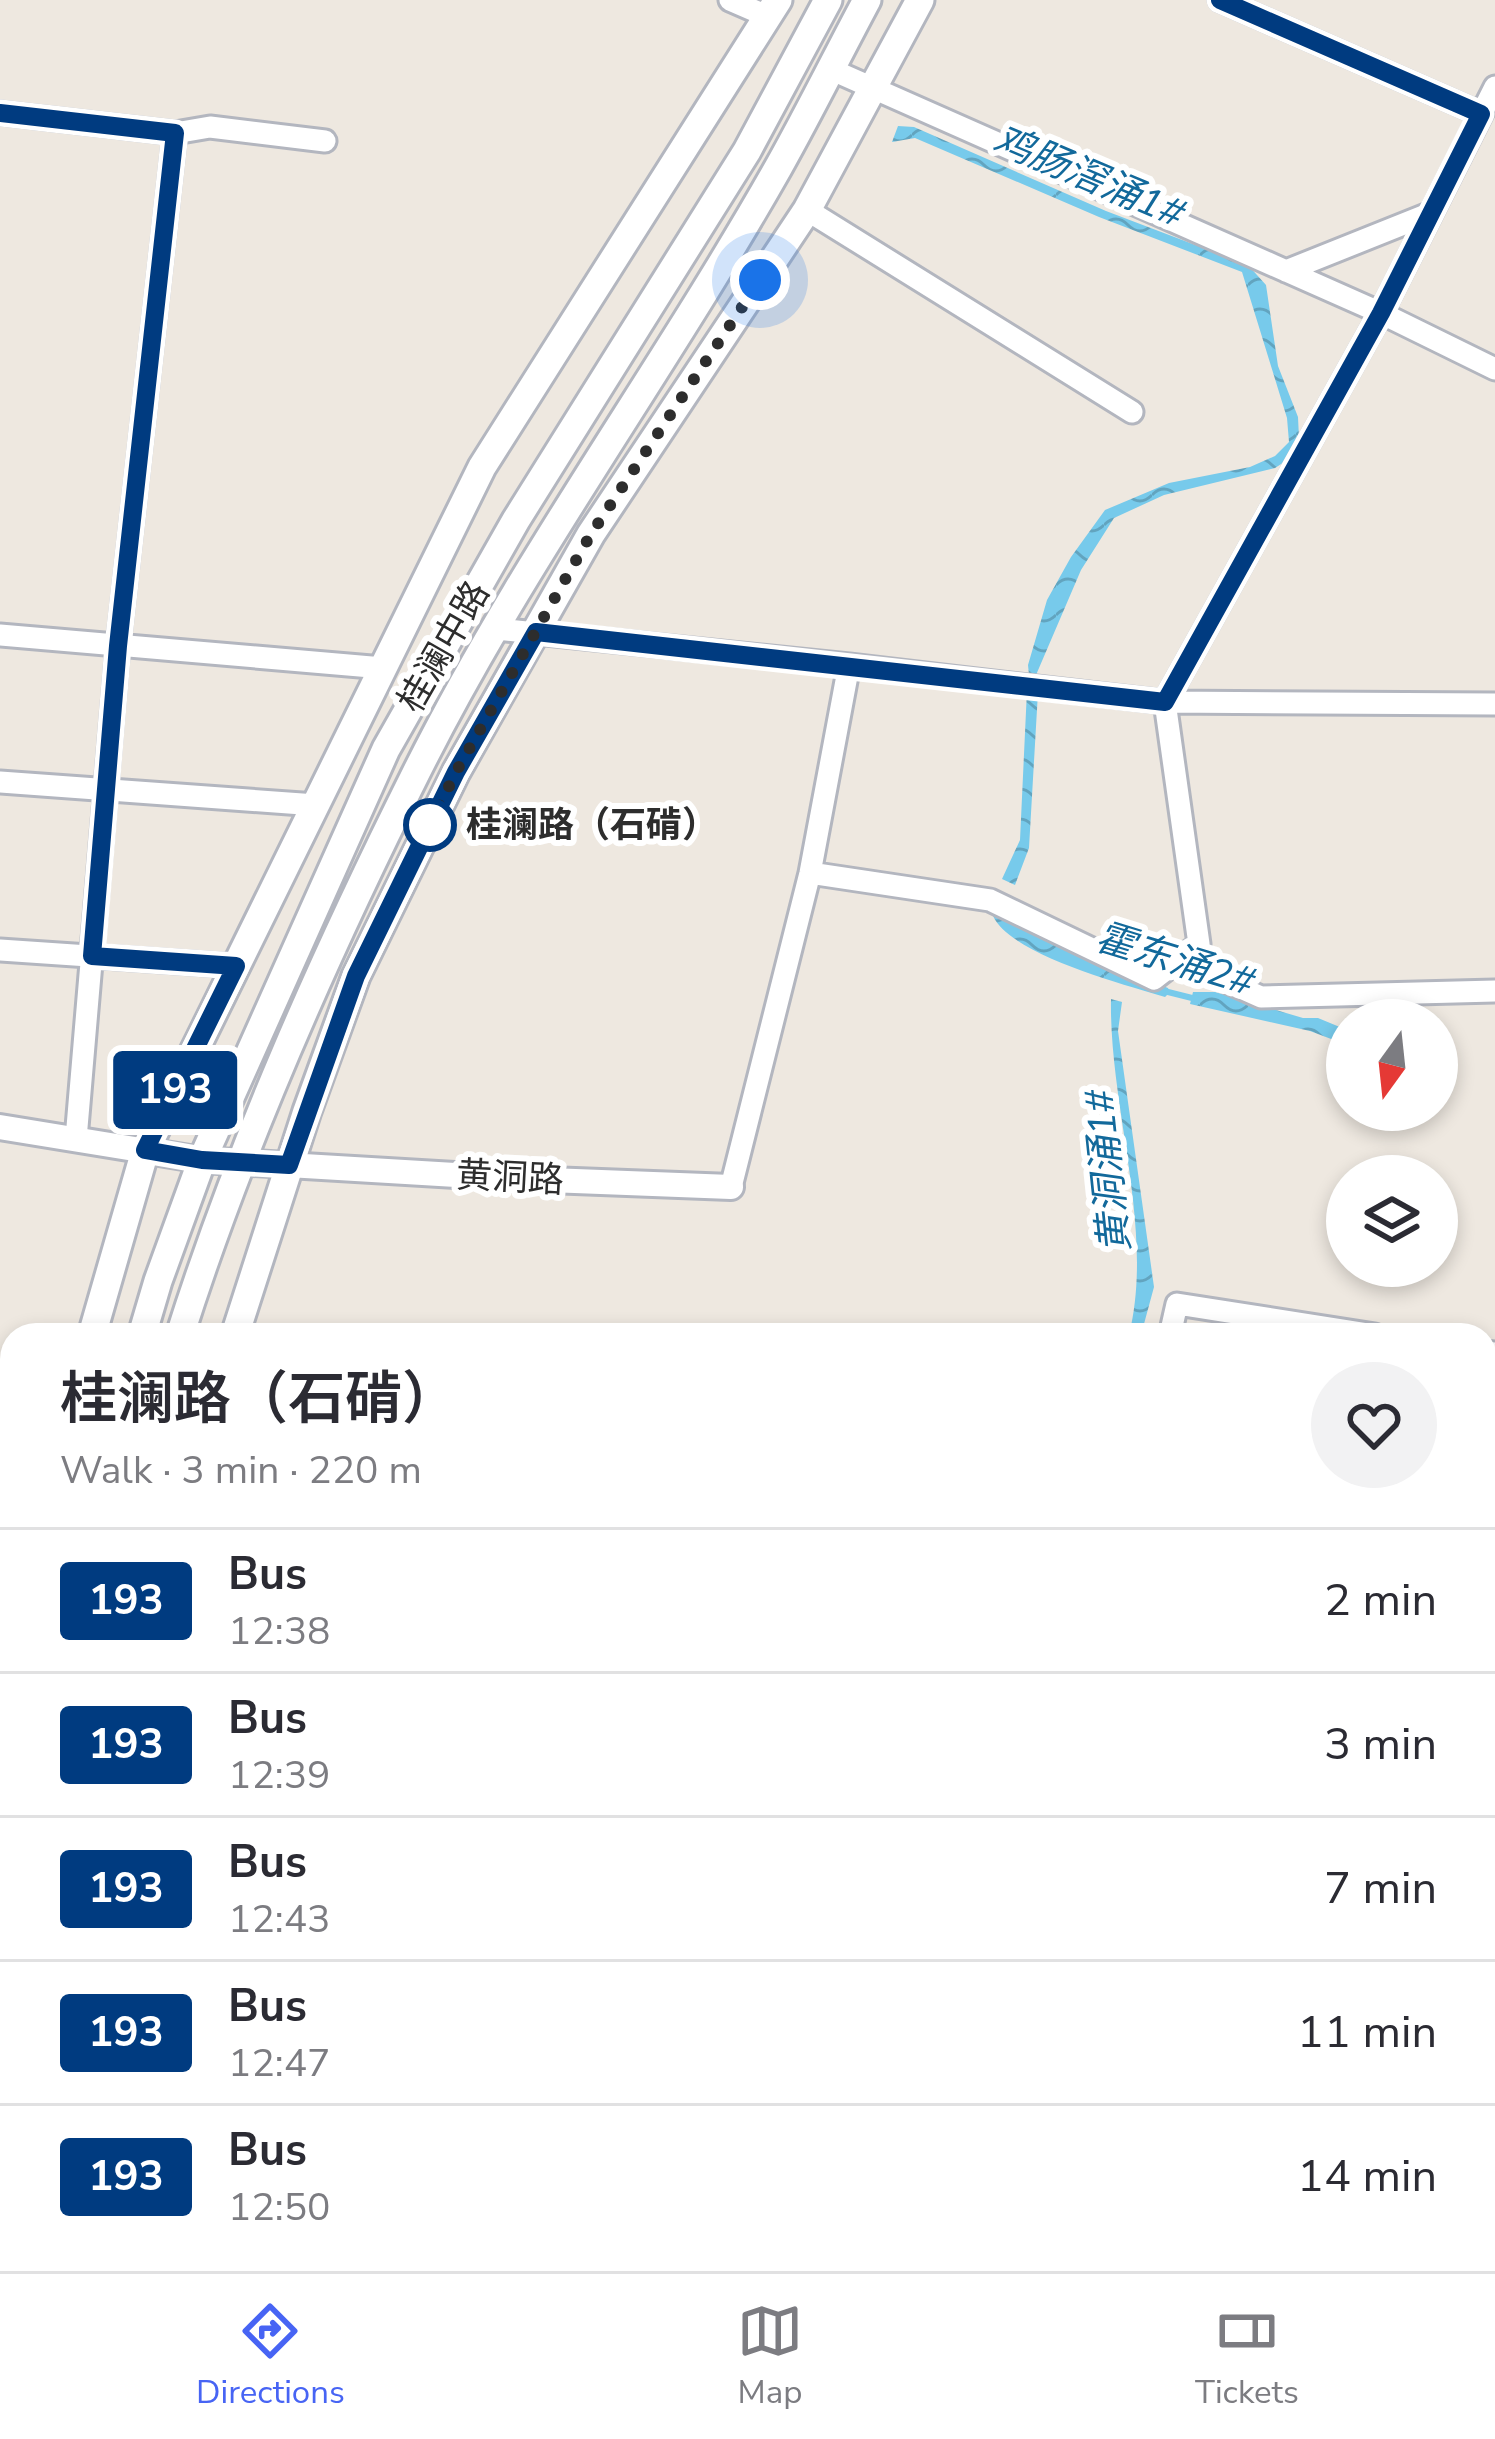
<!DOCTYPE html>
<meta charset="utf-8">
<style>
:root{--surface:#fff;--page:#f2f2f3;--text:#2b2b33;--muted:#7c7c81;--line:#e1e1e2;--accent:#4764f4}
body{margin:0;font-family:"Nunito Sans","Noto Sans SC",sans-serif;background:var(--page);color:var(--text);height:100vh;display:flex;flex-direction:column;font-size:45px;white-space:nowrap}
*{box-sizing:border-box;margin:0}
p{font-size:39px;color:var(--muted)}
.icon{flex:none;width:66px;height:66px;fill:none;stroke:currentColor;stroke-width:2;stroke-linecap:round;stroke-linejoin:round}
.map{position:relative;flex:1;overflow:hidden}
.drawer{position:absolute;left:0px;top:1323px;width:1497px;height:948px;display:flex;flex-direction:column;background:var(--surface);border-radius:36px 36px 0 0;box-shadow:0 6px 18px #0003}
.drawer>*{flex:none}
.badge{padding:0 24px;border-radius:9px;font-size:42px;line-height:78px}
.needle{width:78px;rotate:195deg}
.controls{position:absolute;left:1326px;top:999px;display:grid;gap:24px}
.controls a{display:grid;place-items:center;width:132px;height:132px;border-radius:50%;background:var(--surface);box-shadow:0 6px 18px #0003;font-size:60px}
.you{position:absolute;width:60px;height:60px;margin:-30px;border:9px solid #fff;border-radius:50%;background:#1a73e8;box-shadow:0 0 0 18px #1a73e833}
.map>.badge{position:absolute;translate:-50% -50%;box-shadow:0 0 0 6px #fff}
.round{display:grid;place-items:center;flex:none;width:126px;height:126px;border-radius:63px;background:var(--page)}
.summary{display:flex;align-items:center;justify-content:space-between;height:204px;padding:0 60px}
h1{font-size:57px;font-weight:600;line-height:90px}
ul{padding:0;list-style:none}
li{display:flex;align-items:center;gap:36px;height:144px;padding:0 60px;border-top:3px solid var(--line)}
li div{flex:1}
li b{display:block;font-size:45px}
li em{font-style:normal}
li .badge{min-width:132px;font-weight:700;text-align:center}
.tab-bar{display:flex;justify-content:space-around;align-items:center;height:168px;border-top:3px solid var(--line);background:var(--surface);font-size:33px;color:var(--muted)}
.tab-bar a{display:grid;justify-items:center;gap:6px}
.tab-bar .on{color:var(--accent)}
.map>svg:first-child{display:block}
.water{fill:url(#water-waves)}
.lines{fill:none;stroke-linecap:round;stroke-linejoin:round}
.stream{stroke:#77caeb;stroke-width:6}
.minor-casing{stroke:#b3b6bf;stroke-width:27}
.tertiary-casing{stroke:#b3b6bf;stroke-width:30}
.secondary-casing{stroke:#b3b6bf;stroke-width:33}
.minor{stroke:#fff;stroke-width:21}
.tertiary{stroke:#fff;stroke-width:24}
.secondary{stroke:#fff;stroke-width:27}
.line-casing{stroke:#fff;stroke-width:27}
.line{stroke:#003b80;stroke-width:18}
.walk{stroke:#2d2d2d;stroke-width:12;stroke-dasharray:0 21.6}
.stop-dot{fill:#fff;stroke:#003b80;stroke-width:6}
.labels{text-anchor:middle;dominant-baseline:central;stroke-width:12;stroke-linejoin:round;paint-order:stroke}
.street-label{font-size:36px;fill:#2d2d2d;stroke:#fff}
.stop-label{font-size:36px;font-weight:bold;fill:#2d2d2d;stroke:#fff;text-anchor:start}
.water-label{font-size:39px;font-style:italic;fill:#12699b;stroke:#fff}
</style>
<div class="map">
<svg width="1495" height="2271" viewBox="0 0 1495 2271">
<defs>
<pattern id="water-waves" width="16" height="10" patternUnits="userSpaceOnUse" patternTransform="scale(3)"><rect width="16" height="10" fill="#77caeb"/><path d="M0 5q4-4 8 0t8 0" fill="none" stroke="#62a4bf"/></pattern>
</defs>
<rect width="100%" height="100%" fill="#eee8e0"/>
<path class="water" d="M898 126 914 127 1106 211 1248 265 1266 285 1278 366 1298 417 1299 438 1295 455 1275 468 1164 495 1114 518 1081 570 1036 675H1029L1028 665 1047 600 1071 557 1105 510 1169 483 1250 467 1275 456 1289 442 1287 418 1242 272 1099 217 915 138 892 142Z
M1027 690 1038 692 1029 848 1015 885 1002 879 1020 840Z
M999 913H1006L1020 928 1168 988 1170 992 1165 997C1123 984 1011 955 993 916Z
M1193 992H1215L1303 1018H1318L1347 1030V1045L1310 1031 1190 1004Z
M1111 999 1122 1002 1118 1031 1154 1287 1141 1335H1129C1155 1229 1109 1108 1111 999Z"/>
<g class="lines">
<path class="stream" d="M1168 992 1196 999"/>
<defs>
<path id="minor" d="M730 0 769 17
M1220 0 1481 114
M830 69 1381 313 1165 702 1495 704
M1495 87 1381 313 1495 369
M0 113 175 133 118 646 76 1139
M175 133 210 127 325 141
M807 210 1132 412
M1286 271 1431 213
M497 629 849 665 810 873 731 1187
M0 635 383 668
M0 782 316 805
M810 873 990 900 1154 979 1199 944 1165 702 849 665
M0 950 236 966
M1178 960 1261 997 1495 991
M1170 1335 1177 1304 1375 1335
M1485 1352 1495 1353
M359 2259 405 2271
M1343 2259 1388 2271
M880 2271 883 2259"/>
<path id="tertiary" d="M0 1127 202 1160 523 1179 731 1187
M0 1552 12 1554
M1485 1806 1495 1808
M916 2271 919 2259"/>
<path id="secondary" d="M92 1335 145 1151 482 467 778 0
M142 1335 158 1281 202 1160 386 749 516 520 747 151 828 0
M180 1335C241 1143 325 955 415 775 520 564 662 373 778 168 809 113 837 56 867 0
M235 1335 307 1111 356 976 456 772 591 534 807 210 920 0
M0 1650 12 1609
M0 1872 12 1825
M0 2037 12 1982
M0 2226 12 2179"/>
</defs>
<use href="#minor" class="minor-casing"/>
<use href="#tertiary" class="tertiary-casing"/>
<use href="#secondary" class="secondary-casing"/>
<use href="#minor" class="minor"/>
<use href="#tertiary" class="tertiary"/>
<use href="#secondary" class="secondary"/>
</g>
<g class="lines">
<defs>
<path id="line" d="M0 113 175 133 118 646 92 956 236 966 145 1150 202 1160 289 1165 356 976 456 772 536 632 1165 702 1381 313 1481 114 1220 0"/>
</defs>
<use href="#line" class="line-casing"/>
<use href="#line" class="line"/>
<path class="walk" d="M430 825 456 772 591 534 760 280"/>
</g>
<circle class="stop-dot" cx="430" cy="825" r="24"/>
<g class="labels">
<g class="street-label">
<text transform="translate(444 647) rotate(-60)">桂澜中路</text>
<text transform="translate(510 1178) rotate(3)">黄洞路</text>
</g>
<g class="stop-label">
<text x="466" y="825">桂澜路（石𬒔）</text>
</g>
<g class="water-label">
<text transform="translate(1089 177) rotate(23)">鸡肠滘涌1#</text>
<text transform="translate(1175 960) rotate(17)">霍东涌2#</text>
<text transform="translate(1108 1171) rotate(-96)">黄洞涌1#</text>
</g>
</g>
</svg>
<div class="controls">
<a><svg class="needle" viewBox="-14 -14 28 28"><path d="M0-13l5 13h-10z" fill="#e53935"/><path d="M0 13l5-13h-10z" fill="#7c7c81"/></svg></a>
<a><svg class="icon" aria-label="layers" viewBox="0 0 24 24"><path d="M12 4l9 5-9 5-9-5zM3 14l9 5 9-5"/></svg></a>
</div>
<div class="you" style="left:760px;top:280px"></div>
<b class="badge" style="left:175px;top:1090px;background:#003b80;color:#fff">193</b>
<section class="drawer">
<div class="summary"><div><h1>桂澜路（石𬒔）</h1><p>Walk · 3 min · 220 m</p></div><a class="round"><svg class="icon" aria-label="heart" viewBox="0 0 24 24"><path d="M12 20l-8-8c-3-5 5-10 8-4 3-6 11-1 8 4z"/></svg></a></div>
<ul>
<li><span class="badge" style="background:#003b80;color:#fff">193</span><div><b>Bus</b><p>12:38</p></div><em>2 min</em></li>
<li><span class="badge" style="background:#003b80;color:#fff">193</span><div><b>Bus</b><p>12:39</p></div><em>3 min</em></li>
<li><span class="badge" style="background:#003b80;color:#fff">193</span><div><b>Bus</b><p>12:43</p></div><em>7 min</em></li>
<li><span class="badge" style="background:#003b80;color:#fff">193</span><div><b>Bus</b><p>12:47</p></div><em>11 min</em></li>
<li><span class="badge" style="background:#003b80;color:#fff">193</span><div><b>Bus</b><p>12:50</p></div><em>14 min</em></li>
</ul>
</section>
</div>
<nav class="tab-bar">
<a class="on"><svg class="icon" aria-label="directions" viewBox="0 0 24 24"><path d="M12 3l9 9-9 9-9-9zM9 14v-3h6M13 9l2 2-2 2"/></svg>Directions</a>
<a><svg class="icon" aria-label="map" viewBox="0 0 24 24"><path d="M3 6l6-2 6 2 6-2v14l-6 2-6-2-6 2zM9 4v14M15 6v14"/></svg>Map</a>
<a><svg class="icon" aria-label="tickets" viewBox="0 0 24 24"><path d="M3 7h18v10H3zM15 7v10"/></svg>Tickets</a>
</nav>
